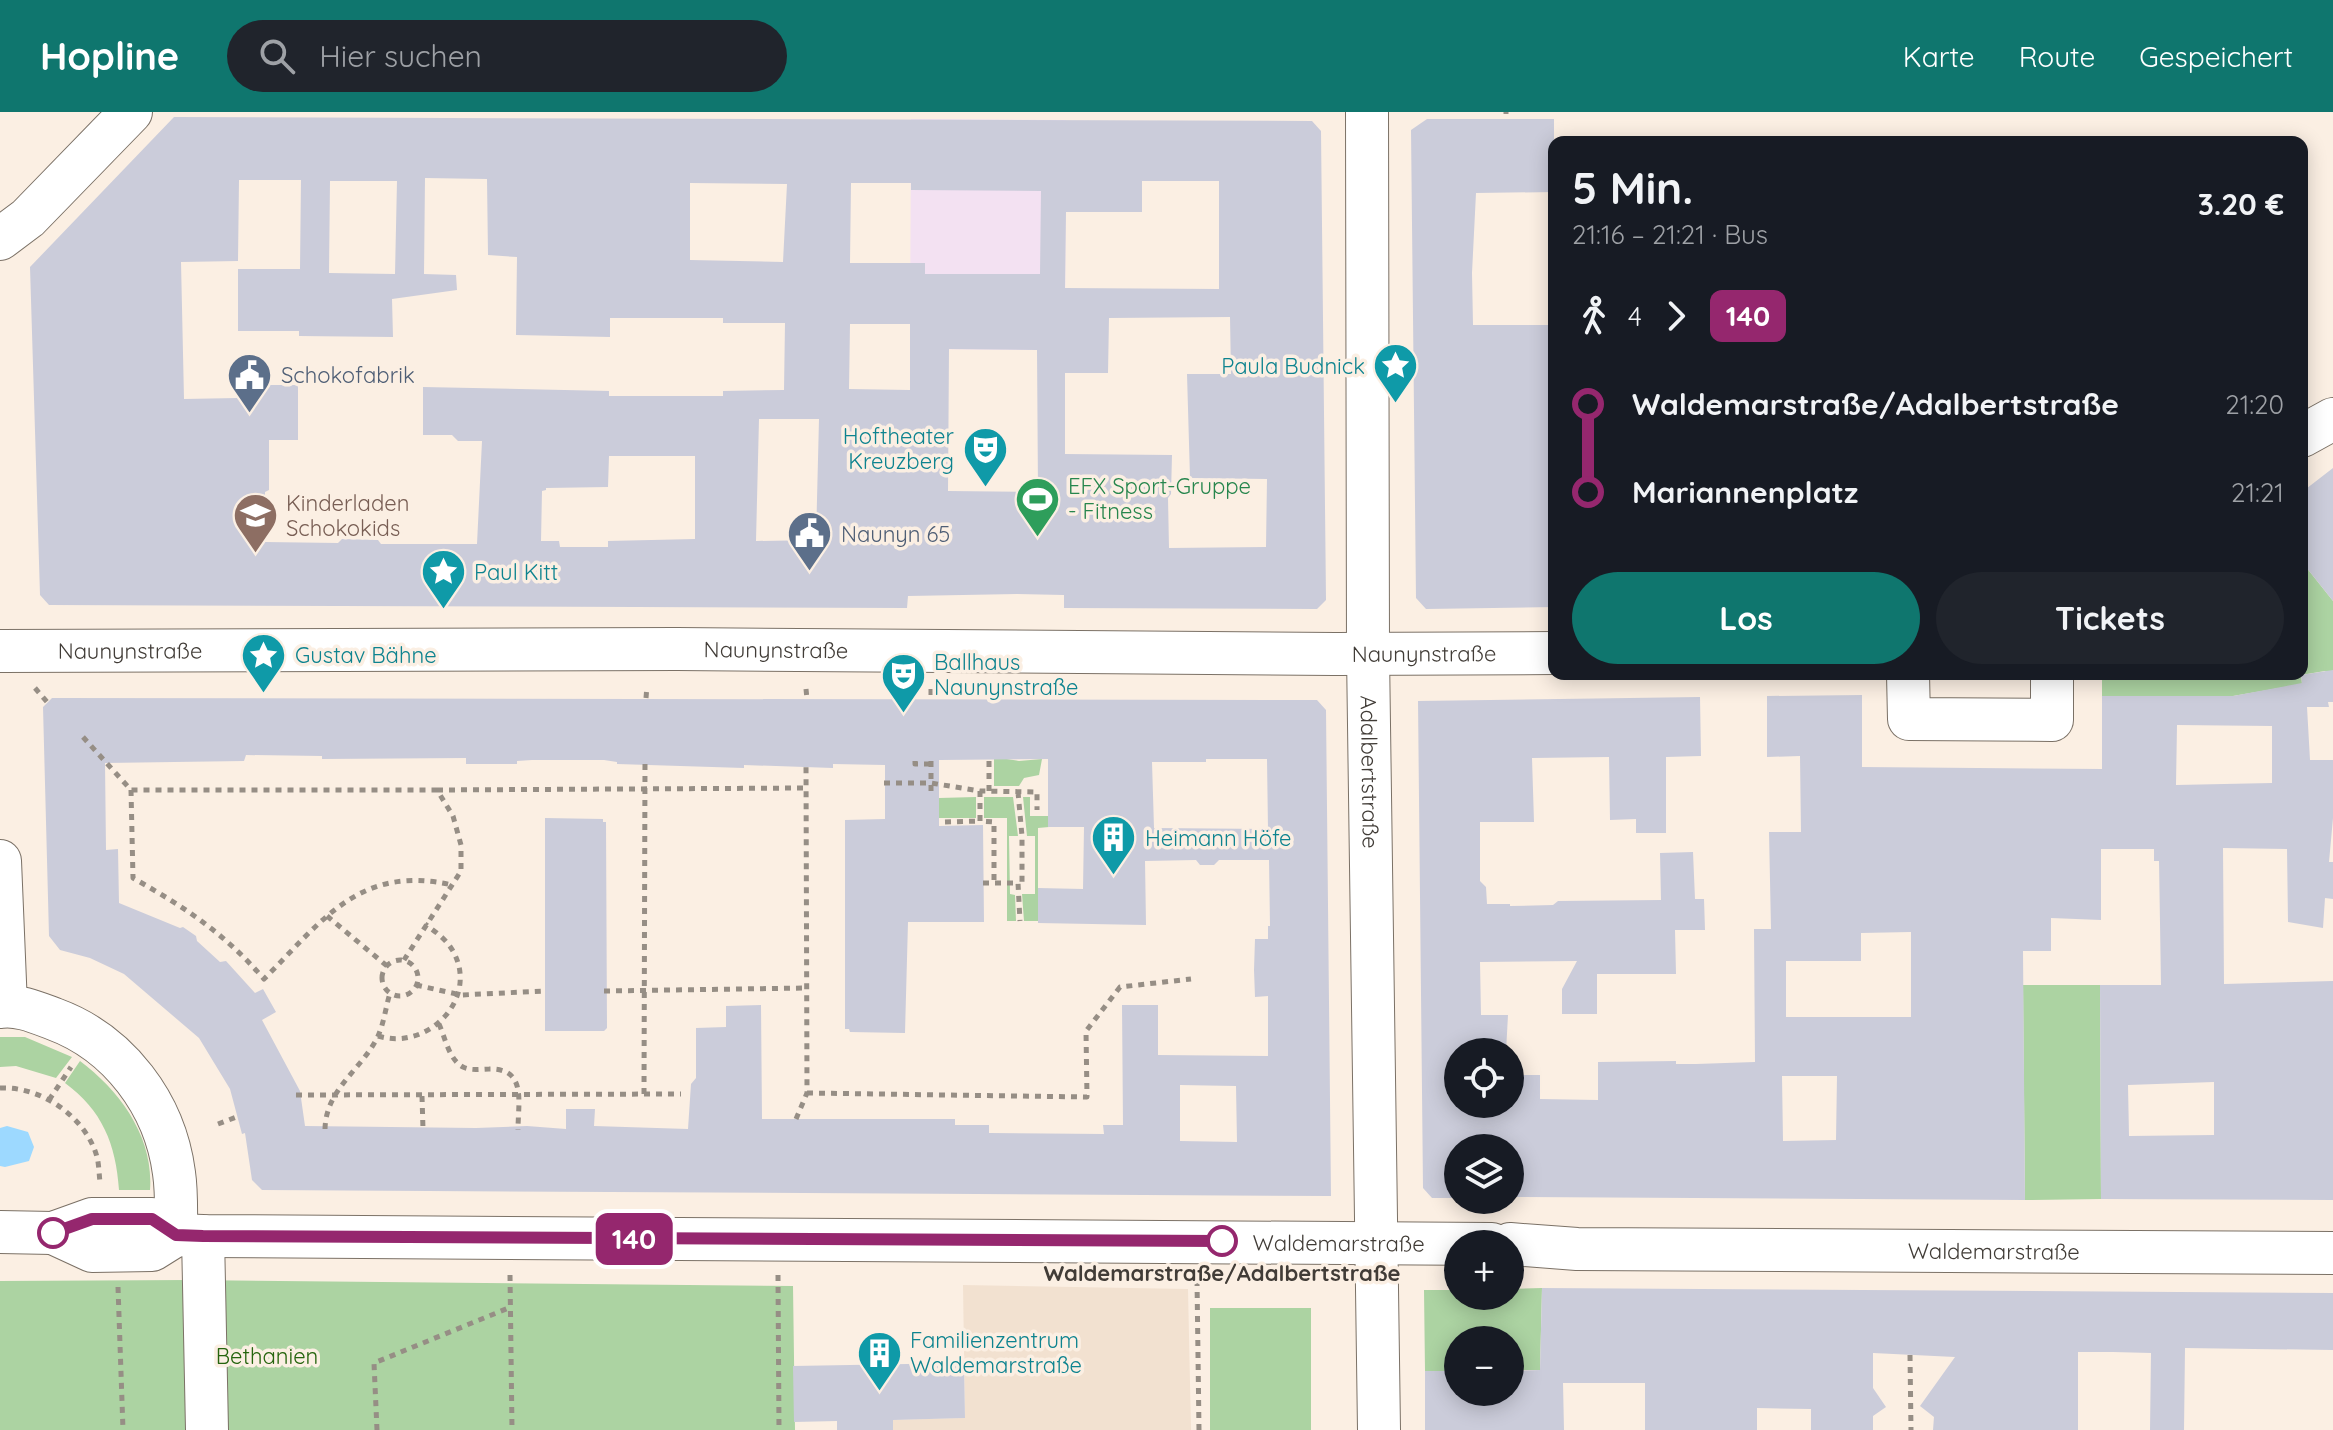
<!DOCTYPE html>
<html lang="de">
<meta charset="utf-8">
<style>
:root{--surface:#171b24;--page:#20242c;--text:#f1f3f6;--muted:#9ea1a6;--accent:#0f766e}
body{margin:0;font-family:Quicksand,sans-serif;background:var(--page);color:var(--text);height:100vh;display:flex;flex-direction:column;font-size:30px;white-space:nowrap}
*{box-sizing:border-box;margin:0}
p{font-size:26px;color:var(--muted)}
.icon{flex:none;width:44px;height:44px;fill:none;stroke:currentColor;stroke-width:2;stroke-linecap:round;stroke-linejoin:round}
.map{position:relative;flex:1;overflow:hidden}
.drawer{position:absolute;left:1548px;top:24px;width:760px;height:544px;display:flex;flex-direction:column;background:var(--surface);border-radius:16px;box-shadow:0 4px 20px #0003}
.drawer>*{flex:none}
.badge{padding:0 16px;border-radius:12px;font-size:28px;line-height:52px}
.buttons{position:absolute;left:1444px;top:926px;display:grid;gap:16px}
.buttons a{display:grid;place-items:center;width:80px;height:80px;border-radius:50%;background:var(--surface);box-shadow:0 4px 20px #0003;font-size:40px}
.map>.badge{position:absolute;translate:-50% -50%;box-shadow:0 0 0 4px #fff}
.legs{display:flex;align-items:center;gap:12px;height:88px;padding:0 24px;font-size:26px}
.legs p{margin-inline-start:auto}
.headline{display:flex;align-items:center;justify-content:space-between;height:136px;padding:0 24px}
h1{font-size:44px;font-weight:800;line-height:60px}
.action{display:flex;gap:16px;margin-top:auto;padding:16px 24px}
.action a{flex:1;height:92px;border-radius:48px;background:var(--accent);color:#fff;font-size:32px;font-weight:800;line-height:92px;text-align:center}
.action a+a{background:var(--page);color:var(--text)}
ul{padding:0 24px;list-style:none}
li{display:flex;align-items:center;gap:28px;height:88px;font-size:30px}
li i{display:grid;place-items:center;width:12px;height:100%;margin:0 10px;background:currentColor}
li i::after{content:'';width:20px;height:20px;margin:-10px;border:6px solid;border-radius:50%;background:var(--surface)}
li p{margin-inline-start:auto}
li:first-child i{background:linear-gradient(#0000 50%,currentColor 0)}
li:last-child i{background:linear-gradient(currentColor 50%,#0000 0)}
header{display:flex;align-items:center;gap:48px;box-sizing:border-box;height:112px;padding:0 40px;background:var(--accent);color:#fff}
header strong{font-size:38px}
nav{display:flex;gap:44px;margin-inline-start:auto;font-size:28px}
.search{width:560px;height:72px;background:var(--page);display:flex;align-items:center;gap:20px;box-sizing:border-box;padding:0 28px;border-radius:44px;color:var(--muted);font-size:30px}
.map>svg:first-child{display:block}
.industrial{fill:#f3e1f2}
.education{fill:#f2e1d0}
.green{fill:#acd3a2}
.water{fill:#9dd9ff}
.building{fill:#cbccda;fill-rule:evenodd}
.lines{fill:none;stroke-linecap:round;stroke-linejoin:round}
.minor-casing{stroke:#7b7166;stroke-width:44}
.path{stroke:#968e85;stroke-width:5;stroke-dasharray:6 6;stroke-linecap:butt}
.minor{stroke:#fff;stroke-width:42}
.line-1-casing{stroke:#fff;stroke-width:18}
.line-1{stroke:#95276e;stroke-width:12}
.stop-1-dot{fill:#fff;stroke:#95276e;stroke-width:4}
.labels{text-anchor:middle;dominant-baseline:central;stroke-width:7;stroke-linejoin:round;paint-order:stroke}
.culture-label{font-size:22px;fill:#0d838f;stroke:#fbefe3;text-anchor:start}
.service-label{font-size:22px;fill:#4e5e75;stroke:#fbefe3;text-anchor:start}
.leisure-label{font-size:22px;fill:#27864d;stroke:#fbefe3;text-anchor:start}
.education-label{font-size:22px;fill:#785e54;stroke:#fbefe3;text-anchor:start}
.street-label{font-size:22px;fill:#413c37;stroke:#fbefe3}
.stop-label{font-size:22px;font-weight:bold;fill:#413c37;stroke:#fbefe3}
.park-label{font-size:22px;fill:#25640d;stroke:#fbefe3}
</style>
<header>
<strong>Hopline</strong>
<div class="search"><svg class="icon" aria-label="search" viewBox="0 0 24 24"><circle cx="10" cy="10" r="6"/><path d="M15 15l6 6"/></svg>Hier suchen</div>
<nav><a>Karte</a><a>Route</a><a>Gespeichert</a></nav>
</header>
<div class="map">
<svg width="2333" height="1318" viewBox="0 0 2333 1318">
<rect width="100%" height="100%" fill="#fbefe3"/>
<path class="industrial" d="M911 7 1066 8 1065 238 910 237Z"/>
<path class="education" d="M963 1173 1188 1177 1191 1318H893V1308L965 1306Z"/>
<path class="green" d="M2302 450 2333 489V564L2325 559 2301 563 2302 572 2233 584H2102V562H2302Z
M994 645 1019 649 1042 647 1039 663 1024 666 1019 674H994Z
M976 685V706H939V686Z
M984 685H1013L1018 724H1009L1010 782 1015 783 1016 809H1007V706H984Z
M1023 685H1030V704H1048L1049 715 1038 716V809H1024L1022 782H1035V724H1027Z
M2023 873H2100L2101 1087 2025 1088Z
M0 925H25L72 945 56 966 16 954 0 955Z
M80 949C120 979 154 1025 150 1078H119C116 1032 102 998 65 971Z
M190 1168 793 1174 795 1318H0V1169Z
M1542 1176 1540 1258H1510V1228H1458V1259H1425L1424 1178H1458V1184H1510V1177Z
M1210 1196H1311V1318H1210Z"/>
<path class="water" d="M7 1014 28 1020 34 1035 29 1049 5 1055 0 1054V1016Z"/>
<path class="building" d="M174 5 1312 9 1321 19 1326 488 1317 497 1064 496V483L1017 482 908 484 907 496 49 493 40 483 30 155ZM425 66 487 67 488 143 517 145 516 223 610 225V206H723V211H785L784 278 723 279V284H609V279L423 275V323H452L458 329H482L477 432H381L378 428 342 427 338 431 265 430V380L269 378V328H298V273H237V286L184 287 181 150 238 149 239 68H301L300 157H238V219H299V224L393 225 392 187 457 178 456 163 424 162ZM330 69H397L395 162 329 161ZM1142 69H1219V177L1065 176 1066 100H1142ZM690 71 787 72 783 150 690 148ZM851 71H911V78L1041 79 1040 162H925V151H850ZM1230 205 1231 262H1187L1190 366 1267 367 1266 435 1169 436 1168 386 1171 382 1172 343 1065 342V261H1108L1109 206ZM850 212H910V278L849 277ZM949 237 1037 238 1038 380 948 379ZM759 307H819L816 428 756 429ZM609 344H695V427L608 429V435H560L559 429H541L542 379 546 378V376L608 375Z
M1427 7H1554V80L1476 81 1472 161 1473 213H1554V495L1426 497 1416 486 1411 18Z
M2333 356V489L2302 450V380Z
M2333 558V590H2328L2329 595H2307L2310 648H2333V706L2329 750H2333V787L2325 786 2323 816 2288 810 2287 737 2223 736 2224 872 2333 869V1088L2101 1087 2100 873H2161L2159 749H2154V737H2101V808L2051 806V839H2023L2025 1088 1510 1085V1036H1458V1086H1432L1423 1076 1418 589 1700 585 1701 644 1666 645V721H1636V707L1610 708 1609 645 1532 646 1534 710H1480V769L1486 775 1487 792H1510V794L1553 793 1558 789 1661 788 1660 741 1693 740 1695 787H1704L1705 818H1675L1676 862H1597V902H1562V877L1577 849 1480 850 1481 903H1508L1506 940H1458V992H1510V963H1540V987L1598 988V950L1676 949V952H1696L1755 950 1754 817H1771L1769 720H1801L1800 644 1767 645V584L1862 583V655L2102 657V584H2233L2302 571 2301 563ZM2177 613 2272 614V671L2176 673ZM1911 820V905H1786V849H1861V821ZM1782 964H1837L1836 1028 1783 1029ZM2214 970V1023L2129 1024 2128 973Z
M52 586 1317 588 1326 598 1331 1084 262 1078 252 1068 245 1021 242 1022 230 977 199 926 124 862 90 846 60 838 49 824 43 595ZM246 643 322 644V647L466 646V652H517V649L532 648H604L617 650V652L744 656V653L833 656V652L885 653V707L845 708V917H849L850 920 905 921 908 810H984L983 713 939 714V648L1048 647V715H1084L1083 777 1038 776V811L1146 813 1145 749 1196 748 1200 753H1214L1219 748H1269L1270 814H1268V827H1255L1254 858 1255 885 1268 884V944L1158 943V893H1122L1123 1013H1103L1104 1022 989 1021V1013H955V1007H762L761 893 726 894V915L696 916V966L691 972 688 1017 594 1014 595 997H566V1017L527 1014 476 1016 305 1014 300 979 262 908 276 900 263 877 255 881 226 849 220 850 197 829 196 824 183 815 180 816 119 791 118 737 106 738 105 651 244 649ZM1206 647H1267L1268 717 1154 716 1152 650H1206ZM1180 973 1236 974 1237 1030 1180 1029Z
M545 706 603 707V710H606L607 916 604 919H545Z
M1542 1176 2333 1181V1238L2185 1236 2184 1318H2150L2151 1241 2113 1240H2078V1318H1933L1934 1305 1920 1294 1955 1245 1873 1241V1276L1886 1295 1873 1304V1318H1811V1297L1757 1296V1318H1645V1271H1563L1564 1318H1425V1259H1458V1280H1510V1259L1540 1258Z
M964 1251 965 1306 893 1308V1318H837V1309L794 1310 793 1254Z"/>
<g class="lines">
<defs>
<g id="minor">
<path id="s1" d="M1367 0 1368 542 1379 1318"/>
<path d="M0 127 28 106 131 0"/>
<path d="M2302 324 2333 307"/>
<path id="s2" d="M0 539 677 537 1335 542 1554 541"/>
<path d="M1908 562 1909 607 2052 608V562"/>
<path d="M0 749 6 894"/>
<path d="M0 895C18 892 38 901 54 907 119 931 165 992 174 1061 177 1081 176 1102 176 1123"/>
<path id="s3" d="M0 1120 53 1121 92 1107H152L176 1123 203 1124 1492 1132"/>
<path d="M53 1121 92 1139 152 1138 176 1123"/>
<path d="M203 1124 207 1318"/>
<path id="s4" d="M1510 1132 1577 1137 2333 1141"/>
</g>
</defs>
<use href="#minor" class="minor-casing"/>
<path class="path" d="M1506 2V0
M35 576 48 591
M806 577 807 587
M931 577V587
M646 586 647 574
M83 625 131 678H437L453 704 461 733V759L404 848
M915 649V652H931
M931 649V681
M884 671H931L980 679 1037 680V698
M131 678 133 766C186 796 224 821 264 867 323 808 360 752 452 773
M437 678 807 676
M980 679V709L994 710V772
M989 679V645
M1018 680 1022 724V771H1018L1020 809
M945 710 980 709
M983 771H1018
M327 804 387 854
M382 866a18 18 0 1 1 36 0a18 18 0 1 1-36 0Z
M416 873 461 883 545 879
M604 879 807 876
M439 912C445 925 449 948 463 955 471 959 481 957 489 957 527 956 518 990 518 1018
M378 924C431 940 484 881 449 833 443 825 433 818 425 812
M0 976C41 974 86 1005 97 1045 99 1053 99 1062 100 1070
M807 981 1087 985 1086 919 1120 875 1191 867
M644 982 645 651
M296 983 681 982
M422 984 423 1017
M49 988 71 955
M796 1007 807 981 806 651
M218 1012 239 1004
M325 1017C326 976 362 958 378 924 384 911 386 894 390 881
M510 1163 512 1318
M778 1163 779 1318
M1197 1168 1199 1318
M118 1175 123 1318
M1910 1243 1911 1318
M377 1318 374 1251 511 1195"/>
<use href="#minor" class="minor"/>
</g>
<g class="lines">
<defs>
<path id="line-1" d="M53 1121 92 1107H152L176 1123 203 1124 1222 1129"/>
</defs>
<use href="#line-1" class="line-1-casing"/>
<use href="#line-1" class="line-1"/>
</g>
<defs>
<symbol id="sight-pin" viewBox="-11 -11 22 30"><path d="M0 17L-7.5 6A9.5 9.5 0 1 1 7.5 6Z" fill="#0f9aa8" stroke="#fbefe3"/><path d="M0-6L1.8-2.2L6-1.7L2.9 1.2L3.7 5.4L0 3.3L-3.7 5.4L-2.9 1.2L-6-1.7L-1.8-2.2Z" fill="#fff"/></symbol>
<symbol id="civic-pin" viewBox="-11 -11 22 30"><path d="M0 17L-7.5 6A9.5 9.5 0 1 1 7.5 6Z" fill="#5c6f8a" stroke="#fbefe3"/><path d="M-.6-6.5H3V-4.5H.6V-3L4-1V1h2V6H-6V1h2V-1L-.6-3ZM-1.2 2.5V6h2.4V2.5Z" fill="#fff"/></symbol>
<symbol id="theatre-pin" viewBox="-11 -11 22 30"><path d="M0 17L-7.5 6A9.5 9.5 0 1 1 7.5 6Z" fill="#0f9aa8" stroke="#fbefe3"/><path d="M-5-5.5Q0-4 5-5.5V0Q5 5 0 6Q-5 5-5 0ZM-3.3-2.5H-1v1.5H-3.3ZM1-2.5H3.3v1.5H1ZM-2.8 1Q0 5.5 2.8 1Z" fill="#fff"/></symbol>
<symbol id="stadium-pin" viewBox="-11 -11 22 30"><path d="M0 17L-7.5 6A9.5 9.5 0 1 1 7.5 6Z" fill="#2e9e5b" stroke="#fbefe3"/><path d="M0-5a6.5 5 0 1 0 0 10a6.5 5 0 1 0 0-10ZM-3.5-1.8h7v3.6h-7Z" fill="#fff"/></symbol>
<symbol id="school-pin" viewBox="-11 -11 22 30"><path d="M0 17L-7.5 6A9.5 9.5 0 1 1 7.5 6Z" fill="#8d6e63" stroke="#fbefe3"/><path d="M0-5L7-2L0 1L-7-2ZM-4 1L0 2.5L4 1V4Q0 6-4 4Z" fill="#fff"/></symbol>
<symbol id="building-pin" viewBox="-11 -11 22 30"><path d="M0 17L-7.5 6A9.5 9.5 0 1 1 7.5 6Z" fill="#0f9aa8" stroke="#fbefe3"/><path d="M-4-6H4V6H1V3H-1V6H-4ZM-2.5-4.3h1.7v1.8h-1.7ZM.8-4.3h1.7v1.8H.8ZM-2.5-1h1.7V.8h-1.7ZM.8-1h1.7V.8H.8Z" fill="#fff"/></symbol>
</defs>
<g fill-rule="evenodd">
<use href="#sight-pin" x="1370" y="228" width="51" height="69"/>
<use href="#civic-pin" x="224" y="238" width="51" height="69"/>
<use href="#theatre-pin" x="960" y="312" width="51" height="69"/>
<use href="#stadium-pin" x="1012" y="362" width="51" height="69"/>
<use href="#school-pin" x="230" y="378" width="51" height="69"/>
<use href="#civic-pin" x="784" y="396" width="51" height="69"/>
<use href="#sight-pin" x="418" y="434" width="51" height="69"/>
<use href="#sight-pin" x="238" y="518" width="51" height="69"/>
<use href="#theatre-pin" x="878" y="538" width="51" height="69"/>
<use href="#building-pin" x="1088" y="700" width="51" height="69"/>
<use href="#building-pin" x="854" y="1216" width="51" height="69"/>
</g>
<g class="stop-1-dot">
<circle cx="53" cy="1121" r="14"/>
<circle cx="1222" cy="1129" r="14"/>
</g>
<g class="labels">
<g class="culture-label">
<text x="1365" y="254" text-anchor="end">Paula Budnick</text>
<text x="954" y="324" text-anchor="end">Hoftheater<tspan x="954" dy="25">Kreuzberg</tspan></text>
<text x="474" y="460">Paul Kitt</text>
<text x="295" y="543">Gustav Bähne</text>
<text x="934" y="550">Ballhaus<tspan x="934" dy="25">Naunynstraße</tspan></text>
<text x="1145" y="726">Heimann Höfe</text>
<text x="910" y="1228">Familienzentrum<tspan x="910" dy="25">Waldemarstraße</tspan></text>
</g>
<g class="service-label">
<text x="281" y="263">Schokofabrik</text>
<text x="841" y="422">Naunyn 65</text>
</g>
<g class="leisure-label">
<text x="1068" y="374">EFX Sport-Gruppe<tspan x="1068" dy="25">- Fitness</tspan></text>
</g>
<g class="education-label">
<text x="286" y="391">Kinderladen<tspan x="286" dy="25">Schokokids</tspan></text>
</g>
<g class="street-label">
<text stroke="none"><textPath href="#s2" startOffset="776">Naunynstraße</textPath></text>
<text stroke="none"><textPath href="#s2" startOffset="130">Naunynstraße</textPath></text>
<text stroke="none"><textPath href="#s2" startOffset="1424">Naunynstraße</textPath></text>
<text stroke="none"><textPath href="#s1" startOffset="660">Adalbertstraße</textPath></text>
<text stroke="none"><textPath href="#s3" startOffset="1346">Waldemarstraße</textPath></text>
<text stroke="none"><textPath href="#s4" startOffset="484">Waldemarstraße</textPath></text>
</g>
<g class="stop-label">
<text x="1222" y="1161">Waldemarstraße/Adalbertstraße</text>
</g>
<g class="park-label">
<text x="267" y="1244">Bethanien</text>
</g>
</g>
</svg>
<div class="buttons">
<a><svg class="icon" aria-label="locate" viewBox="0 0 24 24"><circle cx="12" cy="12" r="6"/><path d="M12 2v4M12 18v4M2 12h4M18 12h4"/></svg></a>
<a><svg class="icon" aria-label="layers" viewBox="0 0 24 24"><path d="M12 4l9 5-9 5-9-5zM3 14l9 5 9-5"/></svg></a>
<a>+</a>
<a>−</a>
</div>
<b class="badge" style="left:634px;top:1127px;background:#95276e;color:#fff">140</b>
<section class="drawer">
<div class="headline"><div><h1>5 Min.</h1><p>21:16 – 21:21 · Bus</p></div><b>3.20 €</b></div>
<div class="legs"><svg class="icon" aria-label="walk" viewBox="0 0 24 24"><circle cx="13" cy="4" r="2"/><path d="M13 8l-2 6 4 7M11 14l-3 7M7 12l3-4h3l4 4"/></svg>4<svg class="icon" aria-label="forward" viewBox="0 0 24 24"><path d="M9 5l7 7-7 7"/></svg><b class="badge" style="background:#95276e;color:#fff">140</b></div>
<ul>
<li><i style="color:#95276e"></i><b>Waldemarstraße/Adalbertstraße</b><p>21:20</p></li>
<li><i style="color:#95276e"></i><b>Mariannenplatz</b><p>21:21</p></li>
</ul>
<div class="action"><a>Los</a><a>Tickets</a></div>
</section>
</div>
